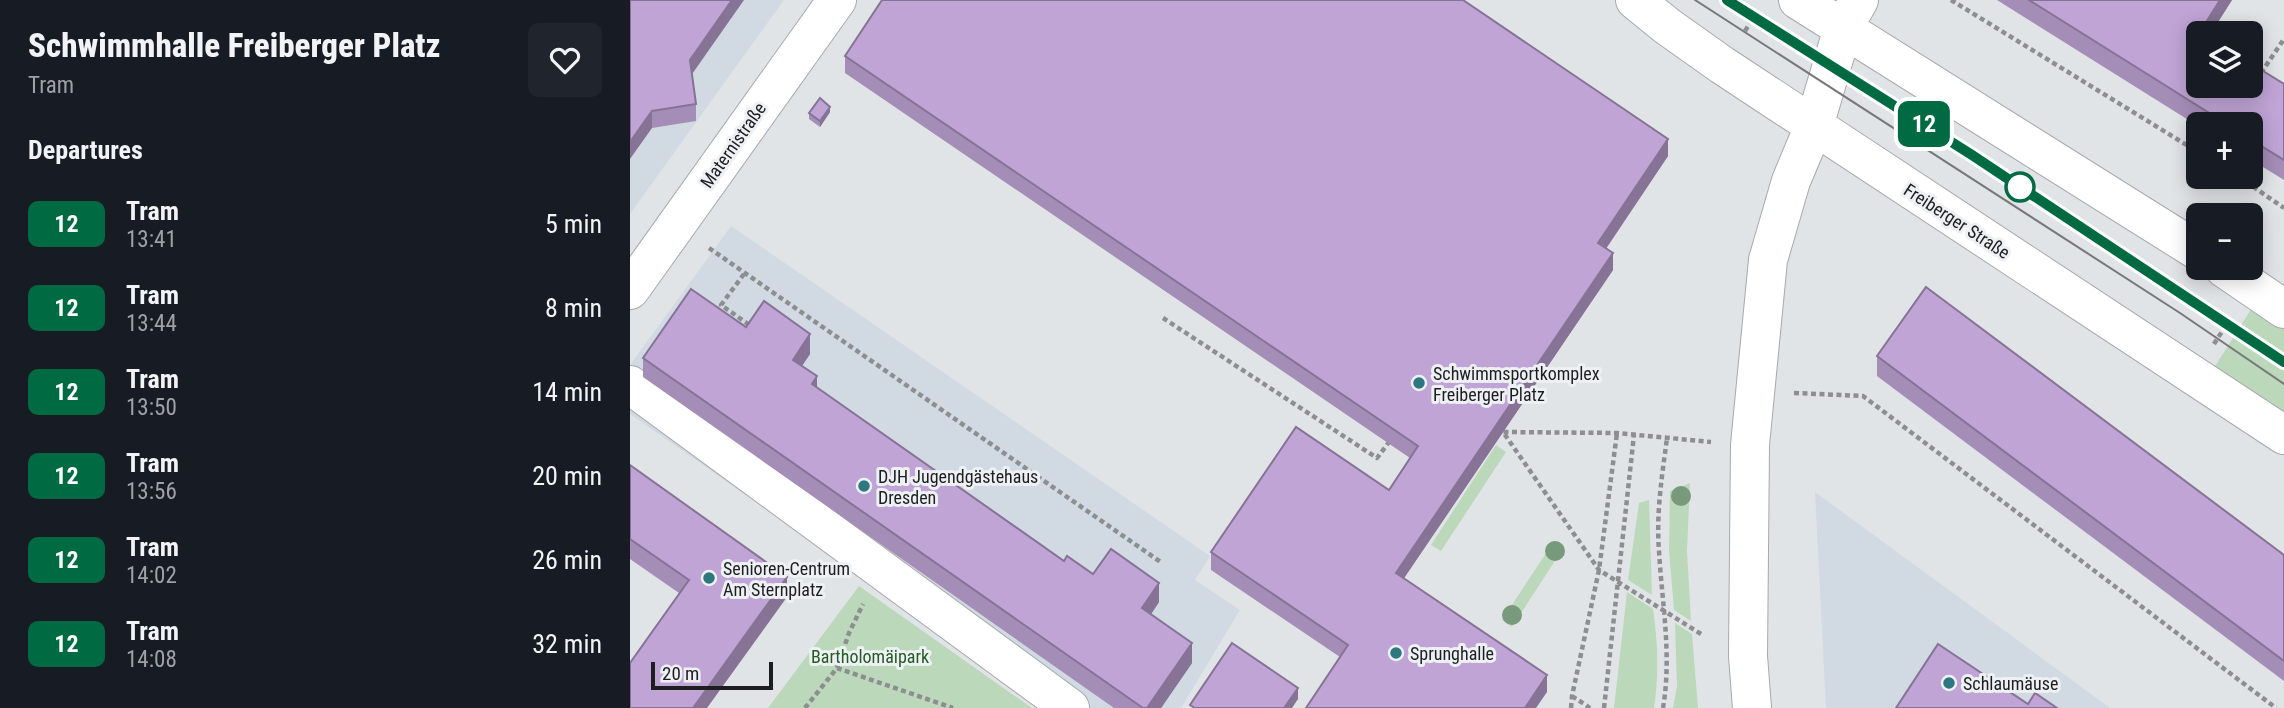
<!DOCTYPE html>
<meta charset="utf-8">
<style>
:root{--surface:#171b24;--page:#20242c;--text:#f1f3f6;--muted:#9ea1a6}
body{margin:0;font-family:"Roboto Condensed",sans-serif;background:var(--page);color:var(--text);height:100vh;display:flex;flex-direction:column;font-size:26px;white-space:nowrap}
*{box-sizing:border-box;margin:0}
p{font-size:23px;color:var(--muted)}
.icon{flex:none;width:38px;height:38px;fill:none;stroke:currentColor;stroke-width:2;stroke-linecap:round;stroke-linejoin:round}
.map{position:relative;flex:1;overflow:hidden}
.details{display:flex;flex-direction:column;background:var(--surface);width:630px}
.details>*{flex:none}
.badge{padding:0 14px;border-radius:10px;font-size:24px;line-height:46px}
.buttons{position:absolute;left:1556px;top:21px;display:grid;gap:14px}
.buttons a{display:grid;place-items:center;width:77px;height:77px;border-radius:10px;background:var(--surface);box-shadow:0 4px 18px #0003;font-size:35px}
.scale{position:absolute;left:21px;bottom:18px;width:122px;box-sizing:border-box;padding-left:7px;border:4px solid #1d1e1f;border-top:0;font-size:19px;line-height:24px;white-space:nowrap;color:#1d1e1f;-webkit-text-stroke:5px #eef1f4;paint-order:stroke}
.map>.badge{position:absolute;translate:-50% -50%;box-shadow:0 0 0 4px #fff}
h2{padding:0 28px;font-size:26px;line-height:63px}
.round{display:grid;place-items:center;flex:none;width:74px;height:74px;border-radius:10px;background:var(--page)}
.headline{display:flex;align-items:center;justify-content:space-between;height:119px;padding:0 28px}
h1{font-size:33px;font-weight:800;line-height:52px}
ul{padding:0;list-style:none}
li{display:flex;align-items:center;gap:21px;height:84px;padding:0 28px}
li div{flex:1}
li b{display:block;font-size:26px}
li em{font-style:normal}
li .badge{min-width:77px;font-weight:700;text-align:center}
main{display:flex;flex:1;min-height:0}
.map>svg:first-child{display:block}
.built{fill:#d1d9e2}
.green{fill:#bcd8ba}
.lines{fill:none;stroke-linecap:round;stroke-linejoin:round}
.minor-casing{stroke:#a7a9ac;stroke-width:40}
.path{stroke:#8c8e90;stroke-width:4.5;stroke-dasharray:5 3.5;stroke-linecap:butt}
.minor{stroke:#fff;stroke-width:38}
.tram{stroke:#76787a;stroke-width:2}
.tree{fill:#78997b}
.wall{fill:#a48db7}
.shaded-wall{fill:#867395}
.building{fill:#bfa4d5;stroke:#867395;stroke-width:2}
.line-casing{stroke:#fff;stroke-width:16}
.line{stroke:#006b42;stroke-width:10}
.stop-dot{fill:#fff;stroke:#006b42;stroke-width:3.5}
.poi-dot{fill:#2e777e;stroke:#eef1f4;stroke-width:2.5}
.labels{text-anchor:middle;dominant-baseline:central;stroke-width:6;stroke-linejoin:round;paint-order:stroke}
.street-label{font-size:18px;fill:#1d1e1f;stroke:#eef1f4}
.poi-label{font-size:18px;fill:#1d1e1f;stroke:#eef1f4;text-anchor:start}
.park-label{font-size:18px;fill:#235b23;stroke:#eef1f4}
</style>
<main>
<section class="details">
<div class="headline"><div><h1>Schwimmhalle Freiberger Platz</h1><p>Tram</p></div><a class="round"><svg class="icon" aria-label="heart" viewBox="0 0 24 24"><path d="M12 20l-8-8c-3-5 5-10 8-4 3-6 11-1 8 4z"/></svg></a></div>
<h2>Departures</h2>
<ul>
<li><span class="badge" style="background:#006b42;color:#fff">12</span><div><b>Tram</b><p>13:41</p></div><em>5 min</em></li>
<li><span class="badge" style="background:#006b42;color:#fff">12</span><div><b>Tram</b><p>13:44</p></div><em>8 min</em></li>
<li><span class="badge" style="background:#006b42;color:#fff">12</span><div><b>Tram</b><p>13:50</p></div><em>14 min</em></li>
<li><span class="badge" style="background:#006b42;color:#fff">12</span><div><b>Tram</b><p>13:56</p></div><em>20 min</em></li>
<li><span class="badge" style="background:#006b42;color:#fff">12</span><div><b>Tram</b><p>14:02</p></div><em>26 min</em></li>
<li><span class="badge" style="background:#006b42;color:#fff">12</span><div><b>Tram</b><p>14:08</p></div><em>32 min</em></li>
</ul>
</section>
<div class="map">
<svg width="1654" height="708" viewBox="0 0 1654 708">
<rect width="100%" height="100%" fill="#e1e4e6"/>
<path class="built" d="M0 0H154L0 214Z
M101 226 580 556 565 580 610 610 551 708H420L0 414V365Z
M1185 492 1480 708H1196Z"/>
<path class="green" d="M1625 303 1654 327V412L1582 371Z
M866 445 876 452 811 551 801 545Z
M1060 483 1057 551 1061 621 1044 610 1039 550 1040 491Z
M1019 500 1022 595 998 580 1009 503Z
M924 541 934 547 882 627 872 620Z
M229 586 402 708H138Z
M997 592 1023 609C1028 643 1029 674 1024 708H984Z
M1045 623 1062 634 1068 708H1043L1047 686Z"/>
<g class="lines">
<defs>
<path id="minor" d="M1005 0 1037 26 1092 65 1654 435
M1168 0 1568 251
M1594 268 1654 309
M0 290 207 0
M0 385 440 708
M1122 708 1118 656 1120 445 1138 260 1161 181 1184 126 1213 28 1229 0"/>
</defs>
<use href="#minor" class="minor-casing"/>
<path class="path" d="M1321 0 1568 152
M1115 31 1124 17
M1631 73 1654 39
M1609 177 1654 208
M79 248 532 563
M114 274 91 305 121 326
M533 318 747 458 759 442
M1584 344 1600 319
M1164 393 1233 396 1646 708
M1071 634 969 570 873 432 987 433 1081 442
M207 668 219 633 233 604
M942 696 960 708
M175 708 207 668 323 708
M941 708 942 696 969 570 987 433
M974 708 1004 435
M1033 708C1042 655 1032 604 1029 551 1026 513 1032 476 1037 438"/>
<use href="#minor" class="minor"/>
<path class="tram" d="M1065 0 1550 313 1654 384
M1097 0 1342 155 1654 362"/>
</g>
<g class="tree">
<circle cx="1051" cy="496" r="10"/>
<circle cx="925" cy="551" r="10"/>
<circle cx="882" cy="615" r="10"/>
</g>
<path class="wall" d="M0 0 62 74 66 104V121L22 128Z
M1367 0H1602L1581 33H1568L1654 84V180L1620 159V124H1568V126Z
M215 56 1038 156 976 249 983 270 774 578 917 692 710 657 581 570V552L759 490 780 458 215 73Z
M200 112 190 127 179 119V113Z
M116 327 180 354 172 366 187 387 434 561 529 602 521 614 562 663 531 708H484L13 377V358Z
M1247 356 1654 555V681L1247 376Z
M0 465 157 597 49 593 0 559Z"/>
<path class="shaded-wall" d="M102 0H114L60 77V60Z
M1590 0H1602L1581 33H1570Z
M200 107V112L190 127V121Z
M22 111V128L0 159V142Z
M1038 139V156L968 260V243Z
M983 253V270L766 590V573Z
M180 334V354L163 379V360Z
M187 376V396L182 384Z
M157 577V597L77 708H63Z
M529 583V602L512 628V608Z
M562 643V663L531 708H517Z
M917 675V692L906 708H895Z
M668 688V699L662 708H654Z"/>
<path class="building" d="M0 0H102L60 60 66 104 22 111 0 142Z
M252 0H833L1038 139 968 243 983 253 766 573 917 675 895 708H676L718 645 581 552 666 427 759 490 788 446 215 56Z
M1399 0H1590L1570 32 1573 33H1568V86H1620V63L1654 84V160L1620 139V124H1597Z
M190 98 200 107 190 121 179 113Z
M1296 287 1654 555V661L1247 356Z
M61 289 116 327 134 301 180 334 163 360 187 376 182 384 434 561 437 556 463 574 481 549 529 583 512 608 562 643 517 708H513L13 358Z
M0 465 157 577 63 708H0V663L59 580 0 539Z
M602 643 668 688 654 708H565L560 705Z
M1308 644 1398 704 1405 693 1427 708H1266Z"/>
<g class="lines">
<defs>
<path id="line" d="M1097 0 1342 155 1654 362"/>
</defs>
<use href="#line" class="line-casing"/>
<use href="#line" class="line"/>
</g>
<circle class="stop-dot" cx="1390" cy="187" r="14"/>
<g class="poi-dot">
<circle cx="789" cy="383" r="7"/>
<circle cx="234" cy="486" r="7"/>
<circle cx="79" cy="578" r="7"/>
<circle cx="766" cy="653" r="7"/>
<circle cx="1319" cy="683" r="7"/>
</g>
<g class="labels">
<g class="street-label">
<text transform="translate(103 145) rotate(-55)">Maternistraße</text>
<text transform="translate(1327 221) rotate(33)">Freiberger Straße</text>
</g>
<g class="poi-label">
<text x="803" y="373">Schwimmsportkomplex<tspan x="803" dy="21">Freiberger Platz</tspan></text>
<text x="248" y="476">DJH Jugendgästehaus<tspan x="248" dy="21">Dresden</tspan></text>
<text x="93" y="568">Senioren-Centrum<tspan x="93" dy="21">Am Sternplatz</tspan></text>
<text x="780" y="653">Sprunghalle</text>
<text x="1333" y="683">Schlaumäuse</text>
</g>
<g class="park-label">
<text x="240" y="656">Bartholomäipark</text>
</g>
</g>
</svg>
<div class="buttons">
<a><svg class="icon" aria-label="layers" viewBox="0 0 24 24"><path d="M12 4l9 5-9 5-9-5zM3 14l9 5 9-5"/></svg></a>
<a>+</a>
<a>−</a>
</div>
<div class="scale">20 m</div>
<b class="badge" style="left:1294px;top:124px;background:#006b42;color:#fff">12</b>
</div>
</main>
